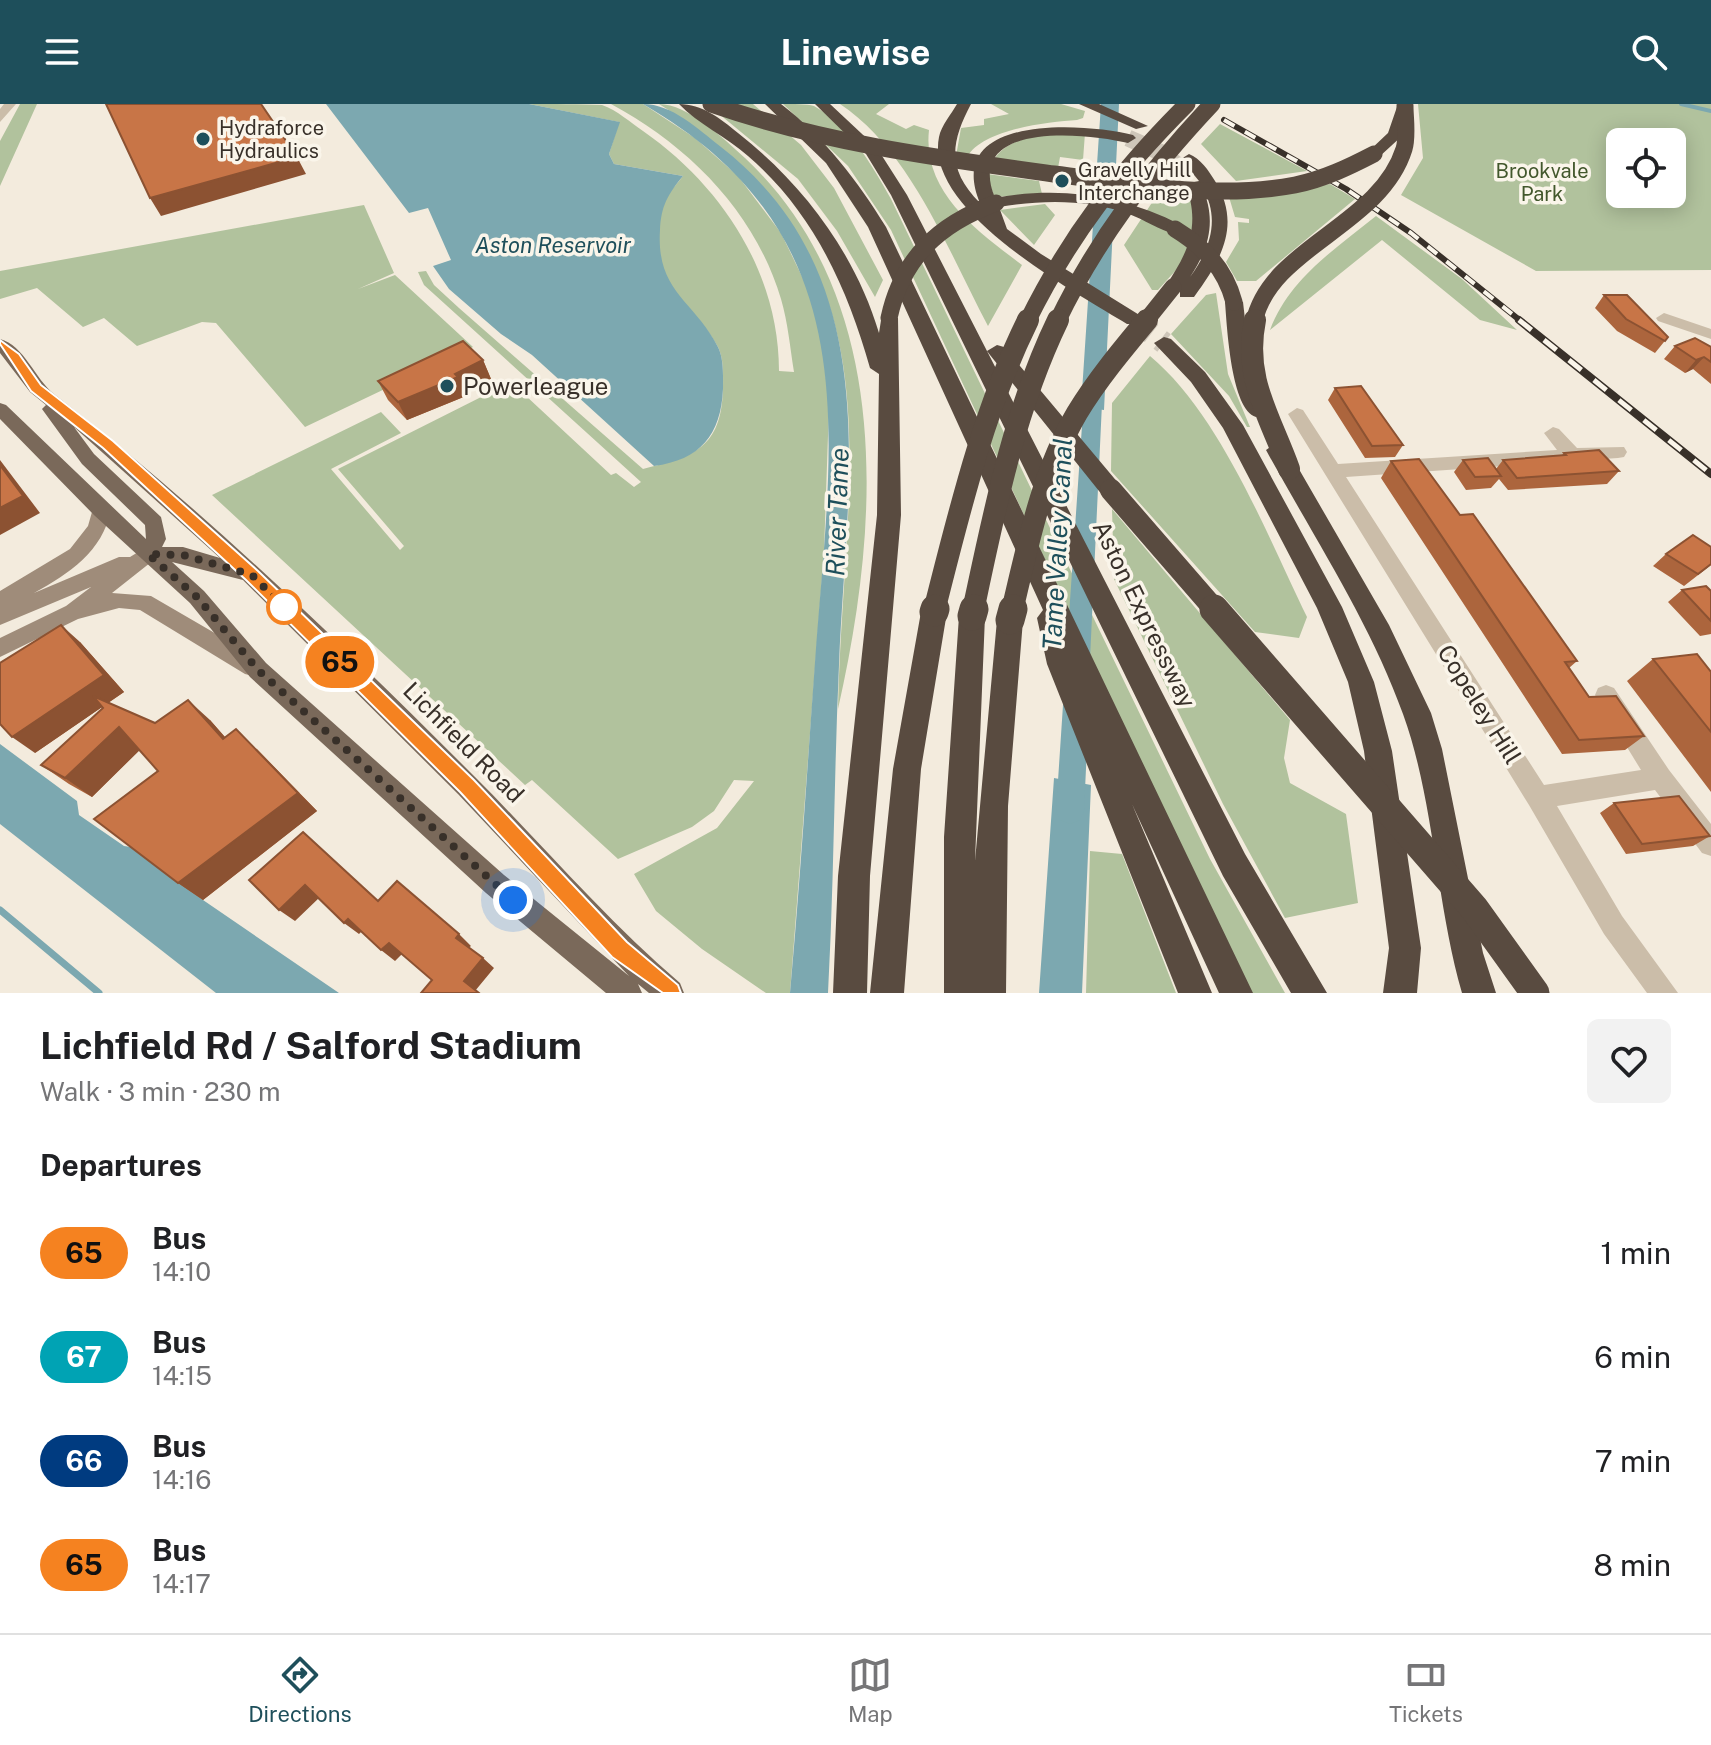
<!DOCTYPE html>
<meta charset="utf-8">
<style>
:root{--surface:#fff;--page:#f2f2f2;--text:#202124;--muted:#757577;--line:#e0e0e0;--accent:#1e4f5b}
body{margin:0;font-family:"Public Sans",sans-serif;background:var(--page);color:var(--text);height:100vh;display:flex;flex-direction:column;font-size:30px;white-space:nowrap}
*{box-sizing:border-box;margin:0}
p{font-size:26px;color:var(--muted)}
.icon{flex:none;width:44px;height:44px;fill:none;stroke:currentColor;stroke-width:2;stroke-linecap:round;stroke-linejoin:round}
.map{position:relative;height:889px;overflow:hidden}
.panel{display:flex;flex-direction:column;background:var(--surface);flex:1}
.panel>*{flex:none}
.badge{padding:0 16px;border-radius:26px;font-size:28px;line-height:52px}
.controls{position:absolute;left:1606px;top:24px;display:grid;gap:16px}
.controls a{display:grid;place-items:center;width:80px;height:80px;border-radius:12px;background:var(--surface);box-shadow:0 4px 20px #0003;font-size:40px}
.you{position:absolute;width:40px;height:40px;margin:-20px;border:6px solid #fff;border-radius:50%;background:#1a73e8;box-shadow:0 0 0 12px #1a73e833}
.map>.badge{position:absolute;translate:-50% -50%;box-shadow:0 0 0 4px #fff}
h2{padding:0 40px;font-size:30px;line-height:72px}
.round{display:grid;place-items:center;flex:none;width:84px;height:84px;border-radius:12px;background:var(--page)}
.overview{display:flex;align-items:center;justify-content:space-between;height:136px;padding:0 40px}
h1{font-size:38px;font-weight:700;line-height:60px}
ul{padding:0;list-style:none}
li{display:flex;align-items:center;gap:24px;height:104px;padding:0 40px}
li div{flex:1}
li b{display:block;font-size:30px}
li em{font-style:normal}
li .badge{min-width:88px;font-weight:700;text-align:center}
header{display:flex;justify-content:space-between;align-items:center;height:104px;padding:0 40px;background:var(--accent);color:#fff;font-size:36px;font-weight:700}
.tabs{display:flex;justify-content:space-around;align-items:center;height:112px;border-top:2px solid var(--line);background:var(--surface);font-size:22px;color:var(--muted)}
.tabs a{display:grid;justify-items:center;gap:4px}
.tabs .selected{color:var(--accent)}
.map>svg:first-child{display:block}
.green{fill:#b1c29d;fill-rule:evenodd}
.water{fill:#7ca8b0}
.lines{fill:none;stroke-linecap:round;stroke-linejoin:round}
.stream-far1{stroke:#7ca8b0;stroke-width:4}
.stream{stroke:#7ca8b0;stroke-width:7}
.canal{fill:#7ca8b0;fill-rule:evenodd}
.motorway-tunnel-far1{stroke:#cec6b9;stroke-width:17;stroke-dasharray:17 8;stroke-linecap:butt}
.motorway-tunnel{stroke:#cec6b9;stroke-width:22;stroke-dasharray:22 11;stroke-linecap:butt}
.minor{fill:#cbbda9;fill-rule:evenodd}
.secondary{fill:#9f8c7a;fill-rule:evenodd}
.primary{fill:#7a695a;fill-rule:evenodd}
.motorway{fill:#594b40;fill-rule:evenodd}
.rail-far1-casing{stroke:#383029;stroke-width:6}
.rail-casing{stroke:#383029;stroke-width:8}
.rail-far1{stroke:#faf5ea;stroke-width:4;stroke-dasharray:12;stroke-linecap:butt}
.rail{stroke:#faf5ea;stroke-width:5;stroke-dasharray:16;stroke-linecap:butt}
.motorway-bridge-far2{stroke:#594b40;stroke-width:17}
.motorway-bridge-far1{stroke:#594b40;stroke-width:22}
.motorway-bridge{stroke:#594b40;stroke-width:29}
.wall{fill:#ac653d}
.shaded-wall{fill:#8c5232}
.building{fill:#c87547;stroke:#8c5232;stroke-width:2}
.line{fill:#f58220;stroke:#fff;stroke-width:2}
.walk{stroke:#383029;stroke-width:8;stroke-dasharray:0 14.4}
.poi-dot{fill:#1e4f5b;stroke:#faf5ea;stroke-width:3}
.stop-dot{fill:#fff;stroke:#f58220;stroke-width:4}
.labels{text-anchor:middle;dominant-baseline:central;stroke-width:7;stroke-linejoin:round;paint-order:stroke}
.far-poi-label{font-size:20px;fill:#383029;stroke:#faf5ea;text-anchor:start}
.far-park-label{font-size:20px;fill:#42572c;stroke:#faf5ea}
.far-water-label{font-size:22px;font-style:italic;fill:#1e4f5b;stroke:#faf5ea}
.poi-label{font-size:24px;fill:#383029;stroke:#faf5ea;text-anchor:start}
.street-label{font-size:24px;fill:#383029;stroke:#faf5ea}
.water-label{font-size:26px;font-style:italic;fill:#1e4f5b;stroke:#faf5ea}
</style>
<header><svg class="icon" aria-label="menu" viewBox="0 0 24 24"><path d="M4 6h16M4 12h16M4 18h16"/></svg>Linewise<svg class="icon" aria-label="search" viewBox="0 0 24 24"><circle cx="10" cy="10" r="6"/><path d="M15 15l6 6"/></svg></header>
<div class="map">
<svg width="1711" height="889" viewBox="0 0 1711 889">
<rect width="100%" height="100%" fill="#f3ebdd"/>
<path class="green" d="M20 0H37L0 82V37Z
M529 0C551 0 582 0 602 1 617 6 631 19 643 27 722 82 779 169 779 267L794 268C790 243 788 219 781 195 755 108 689 42 611 0H643L695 34 738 72 781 129 810 189 822 237 829 303 824 448 790 889H766L702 845 656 807 634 770 717 724 754 677 734 676 714 707 692 723 618 755 532 676 525 681 212 391 381 308 401 329 331 365 400 446 404 442 338 365 511 278 611 371 616 369 634 383 641 378 424 181 418 168 426 167 434 181 459 204 643 365C695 352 721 344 723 285 723 271 724 255 718 243 702 213 668 190 659 157 656 143 657 109 664 96 669 88 677 80 683 72L614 60 609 50 619 18Z
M659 0C688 0 724 35 745 54 895 195 880 420 838 605 843 358 909 154 659 0Z
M707 0H753L801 41 834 84 883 176 875 193 837 127 798 75Z
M783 0C792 0 807 0 814 2 850 22 872 61 891 95L1210 755 1285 889H1252L1215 820 891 126 848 62Z
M840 0H889L876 10 906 25 914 21 929 26C922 89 979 128 1022 161L988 222C949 149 911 47 840 0Z
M991 0H1061L1085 7 1083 14 1077 16C1047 18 983 25 967 53L956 52 961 24 984 21V15L1009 10Z
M1418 0H1711V166L1536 167 1401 91 1423 54ZM1620 38H1672V90H1620Z
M1220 20 1307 67 1236 77 1201 40Z
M1085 29 1083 56 1060 53 1058 64 993 57C1010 28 1055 30 1085 29Z
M987 70 1039 77 1042 90 994 93Z
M1330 80 1355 95 1256 177H1237L1226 158 1239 136 1238 118 1249 119V115L1235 113 1229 93Z
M1157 91 1194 93 1197 102 1186 155 1158 186H1152L1124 141Z
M1045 100 1055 111 1034 141 1000 106Z
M364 101 394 169 358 185 395 171 473 243 305 323 216 219 202 218 137 242 104 214 83 223 37 184 0 195V167Z
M1376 112 1462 175 1517 226 1480 216 1382 136 1270 226C1290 174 1334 146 1376 112Z
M1216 189 1228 270 1250 323H1247L1229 292 1171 230 1206 191Z
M1150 252C1220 310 1267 431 1307 513L1299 534 1255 528 1111 367 1112 299Z
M1112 405 1290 616 1284 654 1290 679 1346 710 1358 799 1285 814 1223 700 1114 475Z
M1090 747 1122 750 1176 889H1086Z"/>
<path class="water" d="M326 0H529L620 18 609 50 614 60 683 72C668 90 661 102 660 126 656 188 694 196 718 243 724 255 723 272 723 285 721 331 700 356 654 362L532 251 501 230 449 185 433 162 451 156 428 104 409 109Z
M643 0C672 0 698 25 721 43 889 174 846 377 839 561 834 671 834 780 828 889H790C800 779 807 668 815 558 831 332 873 133 643 0Z
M1101 0H1119L1104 306 1081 303Z
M0 640 77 697 79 711 124 742 137 744 203 796 339 889H216L0 720Z
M1054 674 1091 681 1082 889H1039Z"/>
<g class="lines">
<path class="stream-far1" d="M1681 0 1711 7"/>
<path class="stream" d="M0 806 99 889"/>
<path class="canal" d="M1094 272 1103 278 1090 555 1087 562 1078 565 1069 562 1066 555 1085 278Z
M1076 590 1085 593 1089 601 1084 707 1080 716 1070 720 1060 716 1056 707 1063 601 1067 593Z"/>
<path class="motorway-tunnel-far1" d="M1128 34 1162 49 1181 64
M1134 216 1137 218"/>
<path class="motorway-tunnel" d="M1134 216 1164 239"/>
<path class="minor" d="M4 0H16L0 18V5Z
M1664 209 1711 225V235L1658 217 1656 214Z
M1297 304 1303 306 1338 360 1557 346 1544 329 1553 323 1559 325 1577 344 1624 343 1627 348 1624 353 1618 354 1346 373 1544 681 1641 666 1595 591 1598 584 1606 581 1614 584 1669 666 1711 720V752L1702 749 1655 686 1557 702 1622 812 1678 889H1647L1604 830 1529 701 1288 310Z"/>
<path class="secondary" d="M101 399 111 406C102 448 70 469 34 489L119 453H130L148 442 155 445 158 450 155 455 112 489 151 492 261 556 264 563 261 570 253 572 245 570 140 506 119 504 78 515 0 553V534L66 502 91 483 0 521V487L70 445 88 422 94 401Z"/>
<path class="primary" d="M0 235C24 241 35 275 54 290 204 406 341 539 475 673 544 742 606 816 680 879L684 889H649L638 880 642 889H606L486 789 250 573 190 499 94 411 0 315V299L6 301 146 435 145 421 82 360 42 305 46 301 30 288 0 249ZM74 323 220 454 183 443H162L166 435 161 413 94 350ZM172 458 243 476 458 690 629 872 504 771 266 559 204 487Z"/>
<path class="motorway" d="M679 0C702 0 720 14 738 29 803 80 855 149 879 229L882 210 889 208 898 214 901 411 870 772 867 889H833L838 772 877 411 879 270 870 264C847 183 813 108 748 52 727 33 698 20 679 0Z
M765 0H781C825 34 857 76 886 123L1253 889H1219L1132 700 1212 889H1178L1047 560 1037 514 1043 506 868 123 826 59Z
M815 0H830L877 44 907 91 1245 750 1327 889H1291L1223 772 891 91 866 50Z
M957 0H971C951 38 946 65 980 99 942 9 1085 19 1133 31L1136 34 1128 39C1087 29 963 16 995 94 1060 82 1122 91 1181 121V129L1175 130C1159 126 1145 116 1129 110 1087 95 1042 96 999 103L1007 125 1041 150 1141 212V220H1127C1075 188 924 107 939 33 941 22 952 9 957 0Z
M1079 0H1099L1148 22 1136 25Z
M1398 0H1412L1403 31 1379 53H1369V47L1388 29Z
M1189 50C1200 54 1209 67 1215 77 1242 121 1221 156 1194 193H1180V185H1169L1166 181C1189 148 1201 119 1185 80L1199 77 1181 55ZM1202 83C1221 114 1210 146 1190 173 1209 145 1217 116 1202 83Z
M1234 192 1243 198 1250 259 1266 306 1256 313C1231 306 1227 222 1225 198Z
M1164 233 1171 235 1205 268 1243 321 1342 503 1374 578 1392 647 1421 844 1417 889H1383L1389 844 1364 647 1348 578 1317 504 1223 324 1191 278 1154 239Z
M997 241 1004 243 1119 380 1122 386 1119 392H1103L990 251 987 247Z
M1277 338 1285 341 1389 521 1431 609 1442 645 1483 849 1496 889H1462C1436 799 1434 695 1403 610 1370 518 1313 432 1266 346Z
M934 498 943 501 947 508 921 665 904 889H870L893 665 921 508 925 501Z
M972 502 981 505 985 512 975 757 997 516 1001 509 1010 506 1019 509 1023 516 1008 702 1006 889H944V733L959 512 963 505Z"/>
<defs>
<path id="rail-far1" d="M1224 16 1346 85 1411 129 1522 218"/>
<path id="rail" d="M1519 216 1711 370"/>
</defs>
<use href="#rail-far1" class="rail-far1-casing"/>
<use href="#rail" class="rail-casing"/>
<use href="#rail-far1" class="rail-far1"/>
<use href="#rail" class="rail"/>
<path class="motorway-bridge-far2" d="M711 0C823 39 937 54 1054 70 1133 80 1216 96 1295 81 1324 75 1349 63 1374 50
M1175 125C1204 143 1225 164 1234 198
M889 214C902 154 939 120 996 99
M1027 218C1070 131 1119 68 1187 0
M1057 218C1097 135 1149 67 1212 0
M1145 218 1173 183
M1254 218C1270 143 1380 122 1404 45 1408 32 1405 15 1405 2"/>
<path class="motorway-bridge-far1" d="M1255 216C1243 275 1270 312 1289 365
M1111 386 1216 507
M934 507C959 409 983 307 1028 216
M973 507C994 408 1014 307 1058 216
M1012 507C1028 440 1042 369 1077 309 1097 276 1122 246 1147 216"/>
<path class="motorway-bridge" d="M1214 505 1474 804 1535 889
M934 508 935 505
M972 512 974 505
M1010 516 1013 505"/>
</g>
<path class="wall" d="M1604 191 1668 233 1655 249 1617 227 1595 204Z
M1675 242 1711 243V280L1693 265 1685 269 1664 255Z
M483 256 491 275 465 288 466 292 407 316 388 296 378 277Z
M1335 284 1403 341 1395 353 1365 354 1328 296Z
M1564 349 1619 367 1607 380 1508 386 1499 375 1491 384 1466 386 1454 368 1463 356 1496 365 1503 356 1561 352Z
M1391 357 1460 411 1577 557 1569 564 1589 593 1644 632 1625 646 1562 650 1381 374Z
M1666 450 1711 461 1684 482 1653 462Z
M1682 486 1711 487V530L1700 532 1668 498Z
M80 538 124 588 108 599 155 619 210 616 225 633 257 645 317 707 203 796 178 779 158 667 139 646 92 693 69 680 41 661 103 604 102 603 35 649Z
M1653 555 1711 568V688L1627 577Z
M1614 699 1710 732 1693 742 1626 750 1600 709Z"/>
<path class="shaded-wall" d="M297 53 306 70 161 112 150 94Z
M1704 253 1693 265 1685 269 1696 256Z
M483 256 491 275 465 288 466 292 407 316 398 298Z
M0 356 40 409 0 431Z
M61 521 80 538 124 588 35 649 12 633Z
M188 596 210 616 244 655 223 635Z
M119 623 143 643 92 693 65 674Z
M236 625 317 707 203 796 178 779Z
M305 781 320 793 295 817 279 806Z
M348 815 363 826 359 830 344 819Z
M459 830 471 842 467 845 456 834Z
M389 839 402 850 395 857 381 846Z
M483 854 494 864 475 887 464 877Z"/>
<path class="building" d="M106 0H261L297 53 150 94Z
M1604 191H1627L1668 233 1665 237 1626 215Z
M1695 234 1711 243V258L1704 253 1696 256 1675 242Z
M463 237 483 256 455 270 458 273 398 298 378 277Z
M1361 282 1403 341 1372 342 1335 284Z
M1599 346 1619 367 1517 374 1503 356 1566 351 1564 349Z
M1488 354 1501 372 1475 373 1463 356Z
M1419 355 1460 411 1473 410 1577 557 1565 558 1589 593 1616 592 1644 632 1579 636 1391 357Z
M0 361 23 392 0 404Z
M1693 431 1711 443V460L1698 470 1666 450Z
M1706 482 1711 487V517L1682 486Z
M61 521 104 571 12 633 0 620V559Z
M1697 550 1711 568V628L1653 555Z
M93 592 155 619 188 596 223 635 236 625 298 689 178 779 94 715 158 667 119 623 65 674 41 661 103 604Z
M1679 692 1710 732 1642 740 1614 699Z
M303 728 378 797 397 777 459 830 456 834 483 854 464 877 479 889H421L432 876 389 839 381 846 348 815 344 819 305 781 279 806 249 776Z"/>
<path class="line" d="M0 236 19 250 41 281 113 337 258 467 474 676 627 838 678 881 681 889H663L612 853 460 688 246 476 103 344 31 287 10 255 0 240Z"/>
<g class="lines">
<path class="walk" d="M284 503 252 471 183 451 148 450 197 493 258 566 513 796"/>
</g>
<g class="poi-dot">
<circle cx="203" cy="35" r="8"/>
<circle cx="1062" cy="77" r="8"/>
<circle cx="447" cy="282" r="8"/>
</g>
<circle class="stop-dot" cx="284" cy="503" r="16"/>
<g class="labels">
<g class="far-poi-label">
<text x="219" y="24">Hydraforce<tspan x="219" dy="23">Hydraulics</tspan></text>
<text x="1078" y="66">Gravelly Hill<tspan x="1078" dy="23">Interchange</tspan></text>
</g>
<g class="far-park-label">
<text x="1542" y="67">Brookvale<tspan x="1542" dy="23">Park</tspan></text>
</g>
<g class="far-water-label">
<text x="553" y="141">Aston Reservoir</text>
</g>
<g class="poi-label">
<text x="463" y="282">Powerleague</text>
</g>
<g class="street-label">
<text transform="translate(1145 510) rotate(64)">Aston Expressway</text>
<text transform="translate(1480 600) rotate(58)">Copeley Hill</text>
<text transform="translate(464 638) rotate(45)">Lichfield Road</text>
</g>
<g class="water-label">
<text transform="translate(837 408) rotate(-88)">River Tame</text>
<text transform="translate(1057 440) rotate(-87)">Tame Valley Canal</text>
</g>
</g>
</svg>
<div class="controls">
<a><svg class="icon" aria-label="locate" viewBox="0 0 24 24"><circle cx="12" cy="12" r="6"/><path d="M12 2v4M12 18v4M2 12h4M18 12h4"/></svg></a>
</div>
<div class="you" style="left:513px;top:796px"></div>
<b class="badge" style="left:340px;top:558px;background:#f58220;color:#111">65</b>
</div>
<section class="panel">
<div class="overview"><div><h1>Lichfield Rd / Salford Stadium</h1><p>Walk · 3 min · 230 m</p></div><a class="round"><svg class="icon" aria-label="heart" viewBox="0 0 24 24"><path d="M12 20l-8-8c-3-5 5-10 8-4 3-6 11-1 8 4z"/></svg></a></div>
<h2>Departures</h2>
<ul>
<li><span class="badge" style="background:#f58220;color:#111">65</span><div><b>Bus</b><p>14:10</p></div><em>1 min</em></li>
<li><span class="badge" style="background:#00a3b4;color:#fff">67</span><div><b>Bus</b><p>14:15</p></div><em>6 min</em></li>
<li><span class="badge" style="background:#003b80;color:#fff">66</span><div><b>Bus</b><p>14:16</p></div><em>7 min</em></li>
<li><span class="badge" style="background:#f58220;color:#111">65</span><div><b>Bus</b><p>14:17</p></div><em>8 min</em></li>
</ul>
</section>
<nav class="tabs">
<a class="selected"><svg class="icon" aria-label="directions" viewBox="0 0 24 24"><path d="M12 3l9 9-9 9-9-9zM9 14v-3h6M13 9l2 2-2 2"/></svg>Directions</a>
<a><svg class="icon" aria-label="map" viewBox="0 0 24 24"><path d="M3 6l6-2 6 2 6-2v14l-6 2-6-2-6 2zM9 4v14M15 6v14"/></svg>Map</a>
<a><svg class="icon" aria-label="tickets" viewBox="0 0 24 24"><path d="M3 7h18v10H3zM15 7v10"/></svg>Tickets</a>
</nav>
